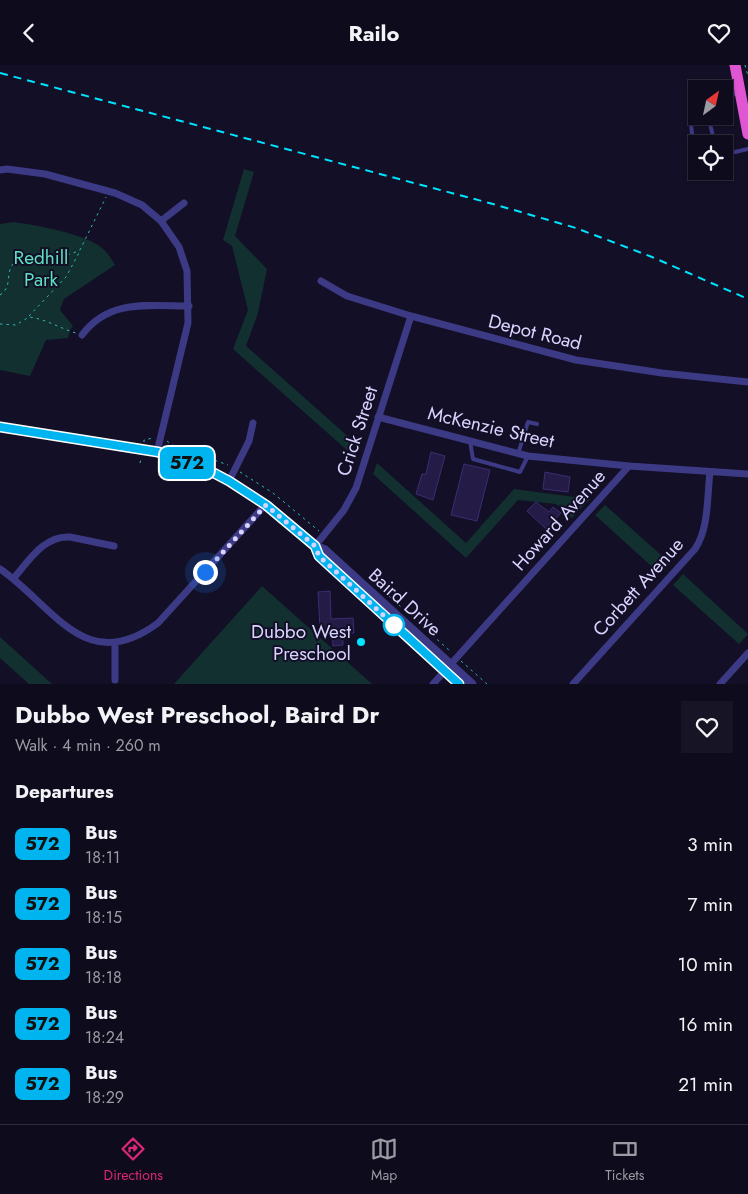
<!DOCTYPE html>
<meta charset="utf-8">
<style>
:root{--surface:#0e0b1c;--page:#171425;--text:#f1f3f6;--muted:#9b9ba3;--line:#2e2b3b;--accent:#db2777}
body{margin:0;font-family:Jost,sans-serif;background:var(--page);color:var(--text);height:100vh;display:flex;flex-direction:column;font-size:19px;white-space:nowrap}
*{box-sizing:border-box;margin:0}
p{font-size:16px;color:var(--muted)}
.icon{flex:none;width:28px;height:28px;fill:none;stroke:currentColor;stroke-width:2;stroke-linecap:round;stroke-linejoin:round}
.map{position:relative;height:619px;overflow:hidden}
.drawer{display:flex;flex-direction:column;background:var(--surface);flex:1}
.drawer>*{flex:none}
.badge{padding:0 10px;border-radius:8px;font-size:18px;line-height:32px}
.needle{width:32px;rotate:33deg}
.buttons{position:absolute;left:688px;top:15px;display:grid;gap:10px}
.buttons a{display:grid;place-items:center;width:45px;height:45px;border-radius:0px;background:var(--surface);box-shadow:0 1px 4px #0004,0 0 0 1px var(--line);font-size:25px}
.you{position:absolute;width:25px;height:25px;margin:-12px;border:4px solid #fff;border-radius:50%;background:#1a73e8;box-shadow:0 0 0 8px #1a73e833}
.map>.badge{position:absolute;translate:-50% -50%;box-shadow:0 0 0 2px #fff}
h2{padding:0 15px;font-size:19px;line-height:45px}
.round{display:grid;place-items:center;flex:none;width:52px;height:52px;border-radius:0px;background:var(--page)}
.summary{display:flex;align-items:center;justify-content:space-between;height:85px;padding:0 15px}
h1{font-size:24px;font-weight:700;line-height:38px}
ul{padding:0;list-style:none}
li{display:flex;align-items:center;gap:15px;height:60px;padding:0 15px}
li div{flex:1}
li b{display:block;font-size:19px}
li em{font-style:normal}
li .badge{min-width:55px;font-weight:700;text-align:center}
header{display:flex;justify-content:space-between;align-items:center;height:65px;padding:0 15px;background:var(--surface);font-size:22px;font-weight:700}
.tabs{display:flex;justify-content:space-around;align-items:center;height:70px;border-top:1px solid var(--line);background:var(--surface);font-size:14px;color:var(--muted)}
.tabs a{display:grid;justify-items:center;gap:2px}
.tabs .current{color:var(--accent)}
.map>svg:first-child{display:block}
.park{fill:#12302f}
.building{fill:#241b47;stroke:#3b2d73}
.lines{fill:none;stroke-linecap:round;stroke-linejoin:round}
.path{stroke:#2fb8b0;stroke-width:1;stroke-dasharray:2.5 4;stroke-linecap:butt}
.service{stroke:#3d3a85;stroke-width:4}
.minor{stroke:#3d3a85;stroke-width:7}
.tertiary{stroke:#3d3a85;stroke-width:9}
.trunk{stroke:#e055d1;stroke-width:11}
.rail{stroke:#00e5ff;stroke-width:2;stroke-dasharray:8 6;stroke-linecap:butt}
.line-casing{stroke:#fff;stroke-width:11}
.line{stroke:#00b5ef;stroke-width:8}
.walk{stroke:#d9d4ff;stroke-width:5;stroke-dasharray:0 9}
.stop-dot{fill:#fff;stroke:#00b5ef;stroke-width:2.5}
.poi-dot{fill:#00e5ff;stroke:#130f26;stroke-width:2}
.labels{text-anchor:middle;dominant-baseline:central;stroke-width:4;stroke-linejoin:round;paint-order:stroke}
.park-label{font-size:19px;fill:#5fe0c0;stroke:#130f26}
.street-label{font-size:19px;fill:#d9d4ff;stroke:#130f26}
.poi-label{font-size:19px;fill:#d9d4ff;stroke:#130f26;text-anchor:end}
</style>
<header><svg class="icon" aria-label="back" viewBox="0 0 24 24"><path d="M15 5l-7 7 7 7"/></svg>Railo<svg class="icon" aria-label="heart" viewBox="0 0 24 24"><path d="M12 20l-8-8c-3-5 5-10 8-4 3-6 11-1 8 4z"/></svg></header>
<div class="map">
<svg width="748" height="619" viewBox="0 0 748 619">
<rect width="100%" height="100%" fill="#130f26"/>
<path class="park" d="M244 104 254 107 235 171 267 204 258 248 246 281 352 375 348 386 233 284 248 245 232 181 223 175Z
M14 157C35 160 88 169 103 184 108 188 112 195 115 200L64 234 60 245 73 261 70 265 68 273 46 275 30 311 0 305V159Z
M377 398 466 478 514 424 590 434 572 453 556 439 518 435 466 493 373 409Z
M605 440 670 498 660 509 595 450Z
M683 509 748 569 739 579 673 520Z
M262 521 372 619H174Z
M0 572 52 619H29L0 593Z"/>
<path class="building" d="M431 387 445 391 433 435 416 429 422 409H426Z
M464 399 490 405 477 456 451 450Z
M545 407 570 412 568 427 543 424Z
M536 437 549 447 553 442 561 448 546 464 527 446Z
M330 526 331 554 353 553 354 568 343 569V580L333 581 332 564H320L318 527Z"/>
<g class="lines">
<path class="path" d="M745 0 748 11
M0 230C13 221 5 209 13 199 21 188 52 192 66 190 71 189 76 187 80 185L106 132
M29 251 66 212 80 186
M0 259 16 260 29 252C46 254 59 263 76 268
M167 376 172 380 228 400
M144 377V375L153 373
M140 398 141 393
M240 407 273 428 319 466
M389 531 451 587
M461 596 487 619"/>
<path class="service" d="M724 32 738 28
M696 46C688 56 692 67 694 79L696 81
M708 51 715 79
M724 86 735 87 748 84
M470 376 473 394 520 407 528 391
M518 389 528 357 537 359"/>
<path class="minor" d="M0 105 7 104 45 109 115 128 142 140 161 156 179 182 187 206 188 258 157 387
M161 156 184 138
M321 216 347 231 411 251 576 295 662 308 748 317
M82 270C109 234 148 241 189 241
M378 352 528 391 629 401
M229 416 249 376 253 358
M315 481 344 445 356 423 411 251
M0 504C54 541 85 612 158 558L265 440
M13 514C28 497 44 470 70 472L114 481
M115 615V578
M433 619 629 401 748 409
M573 619 695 484C709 463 707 432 710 407
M720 619 748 588"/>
<path class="tertiary" d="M0 362 157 387 212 407 229 416 265 440 315 481 325 485 472 619
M315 481 319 491 459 619"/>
<path class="trunk" d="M735 0 748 69"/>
<path class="rail" d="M0 8 493 139 576 163 652 192 748 234"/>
</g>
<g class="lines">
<defs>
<path id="line" d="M0 362 158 387 212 407 229 416 266 440 315 481 319 491 459 619"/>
</defs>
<use href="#line" class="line-casing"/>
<use href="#line" class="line"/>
<path class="walk" d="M205 507 266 440 315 481 319 491 394 560"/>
</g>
<circle class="stop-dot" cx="394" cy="560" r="10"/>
<circle class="poi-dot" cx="361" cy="577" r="5"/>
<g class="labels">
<g class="park-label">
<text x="41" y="192">Redhill<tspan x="41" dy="22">Park</tspan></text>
</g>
<g class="street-label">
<text transform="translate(535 267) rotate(14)">Depot Road</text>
<text transform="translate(491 362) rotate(13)">McKenzie Street</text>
<text transform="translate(357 366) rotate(-72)">Crick Street</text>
<text transform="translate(559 455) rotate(-48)">Howard Avenue</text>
<text transform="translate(638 522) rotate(-48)">Corbett Avenue</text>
<text transform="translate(405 537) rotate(42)">Baird Drive</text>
</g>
<g class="poi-label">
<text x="351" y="566">Dubbo West<tspan x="351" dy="22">Preschool</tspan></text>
</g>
</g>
</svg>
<div class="buttons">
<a><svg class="needle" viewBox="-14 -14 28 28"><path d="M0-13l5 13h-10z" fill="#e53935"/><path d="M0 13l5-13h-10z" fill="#9b9ba3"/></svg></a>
<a><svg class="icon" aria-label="locate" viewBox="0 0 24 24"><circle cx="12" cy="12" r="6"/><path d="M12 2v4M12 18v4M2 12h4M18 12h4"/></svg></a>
</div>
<div class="you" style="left:205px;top:507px"></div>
<b class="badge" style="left:187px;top:398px;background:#00b5ef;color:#111">572</b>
</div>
<section class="drawer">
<div class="summary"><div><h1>Dubbo West Preschool, Baird Dr</h1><p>Walk · 4 min · 260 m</p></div><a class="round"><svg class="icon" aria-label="heart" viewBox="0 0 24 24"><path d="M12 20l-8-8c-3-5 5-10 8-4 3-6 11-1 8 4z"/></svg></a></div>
<h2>Departures</h2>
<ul>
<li><span class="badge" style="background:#00b5ef;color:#111">572</span><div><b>Bus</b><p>18:11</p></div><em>3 min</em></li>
<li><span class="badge" style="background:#00b5ef;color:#111">572</span><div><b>Bus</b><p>18:15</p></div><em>7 min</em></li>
<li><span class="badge" style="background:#00b5ef;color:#111">572</span><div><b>Bus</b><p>18:18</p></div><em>10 min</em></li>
<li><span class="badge" style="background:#00b5ef;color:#111">572</span><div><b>Bus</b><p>18:24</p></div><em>16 min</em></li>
<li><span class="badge" style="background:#00b5ef;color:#111">572</span><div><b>Bus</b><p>18:29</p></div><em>21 min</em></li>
</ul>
</section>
<nav class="tabs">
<a class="current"><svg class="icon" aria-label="directions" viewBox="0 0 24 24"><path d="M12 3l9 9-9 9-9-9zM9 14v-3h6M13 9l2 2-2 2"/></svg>Directions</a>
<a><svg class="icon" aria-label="map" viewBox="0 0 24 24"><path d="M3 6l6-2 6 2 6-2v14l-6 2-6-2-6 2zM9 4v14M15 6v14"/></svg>Map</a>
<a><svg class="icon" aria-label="tickets" viewBox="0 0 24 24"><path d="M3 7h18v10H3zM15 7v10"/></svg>Tickets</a>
</nav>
